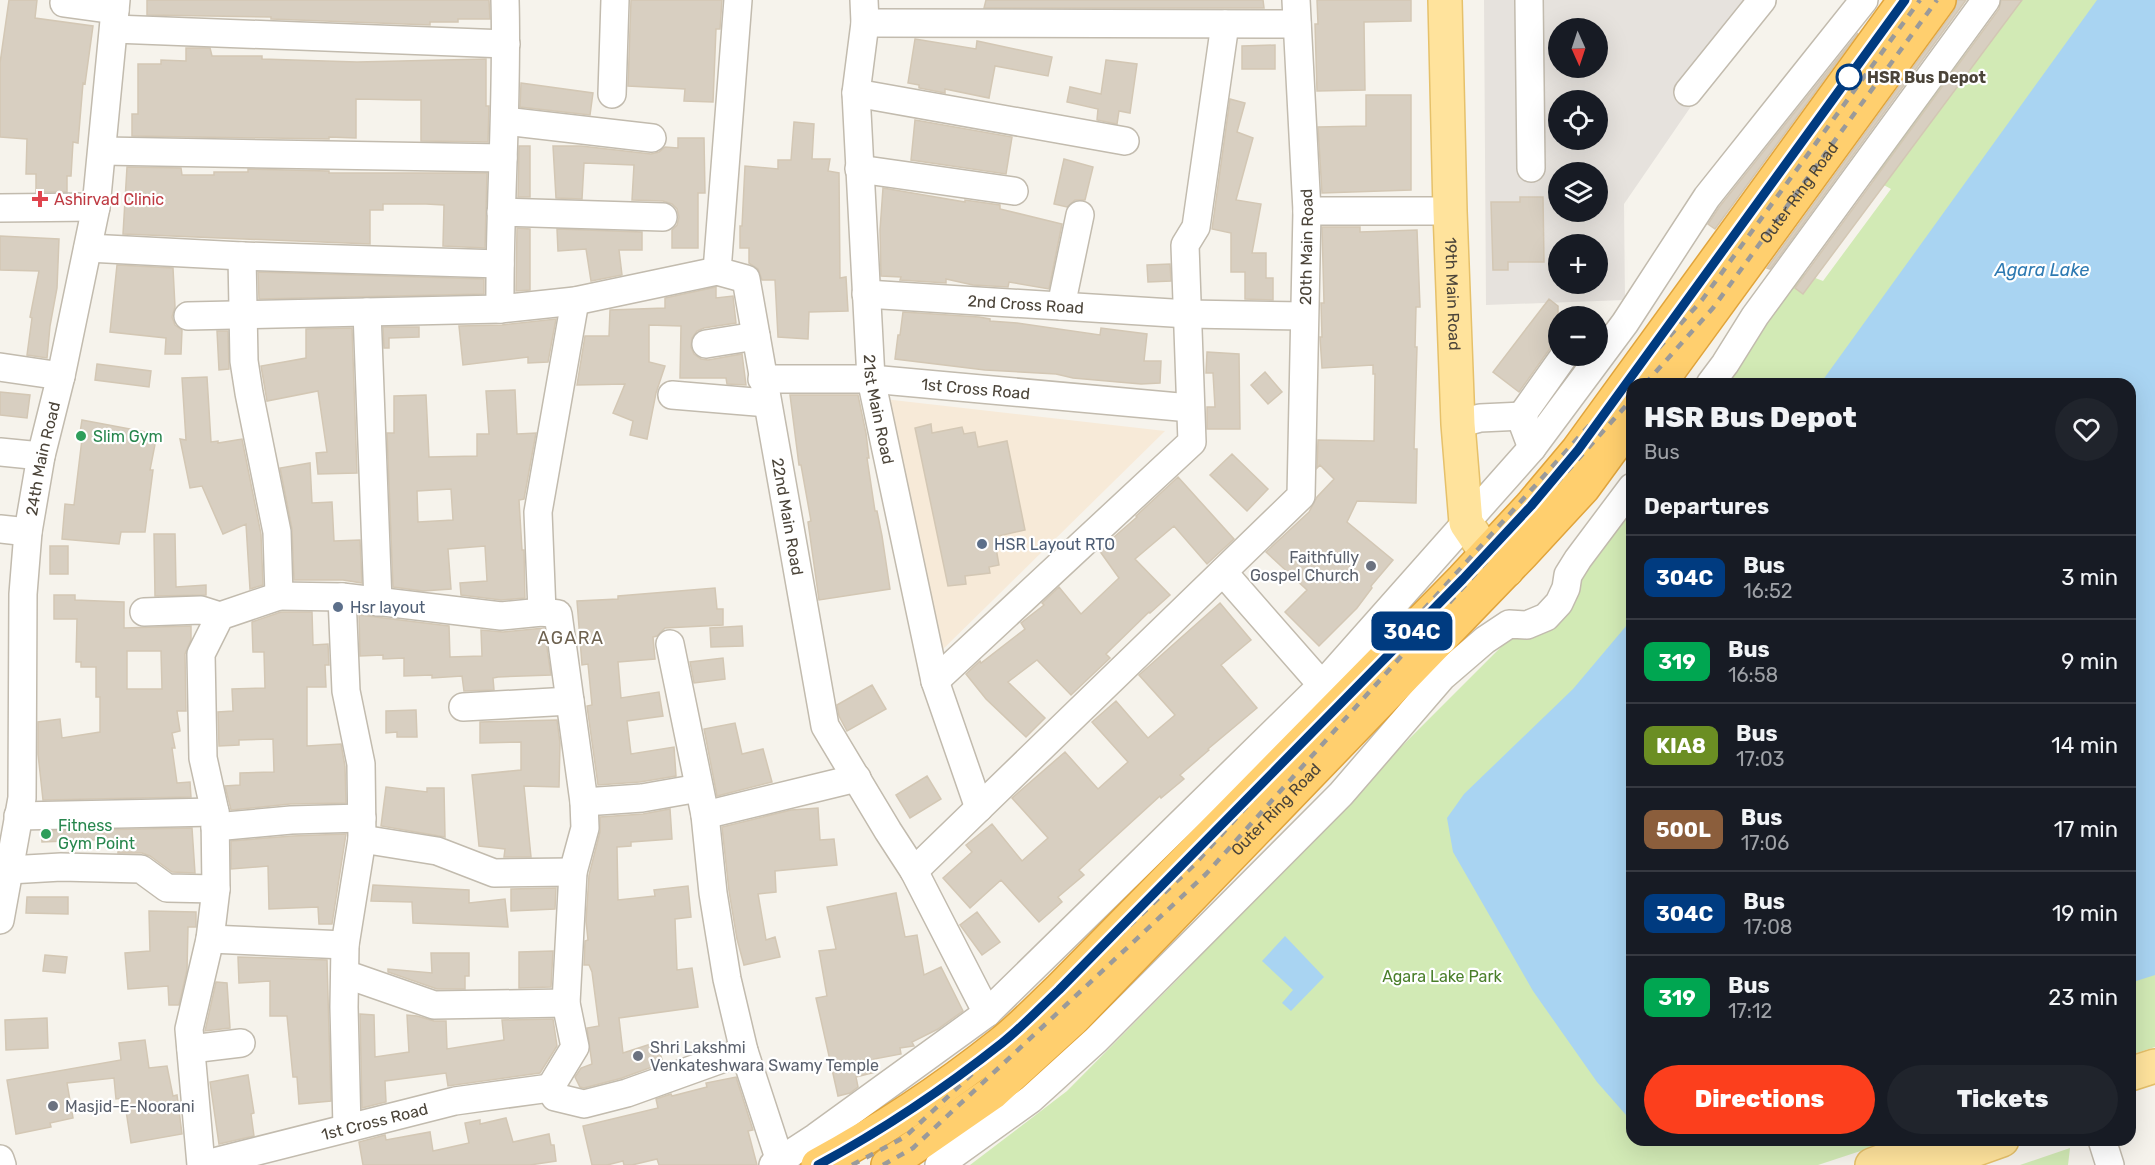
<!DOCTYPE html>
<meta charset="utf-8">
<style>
:root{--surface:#171b24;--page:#20242c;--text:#f1f3f6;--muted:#9ea1a6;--line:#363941;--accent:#fc3f1d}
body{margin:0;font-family:Rubik,sans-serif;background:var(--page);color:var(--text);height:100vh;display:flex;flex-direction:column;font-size:22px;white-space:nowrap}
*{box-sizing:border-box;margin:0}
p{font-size:20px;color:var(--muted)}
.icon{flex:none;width:33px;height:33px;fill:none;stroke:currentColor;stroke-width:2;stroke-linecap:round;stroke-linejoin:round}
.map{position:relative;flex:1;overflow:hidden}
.details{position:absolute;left:1626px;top:378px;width:510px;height:768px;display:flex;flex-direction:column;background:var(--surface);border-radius:18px;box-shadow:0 6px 24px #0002}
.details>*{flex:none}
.badge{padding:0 12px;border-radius:9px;font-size:21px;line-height:39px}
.needle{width:39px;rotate:177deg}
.buttons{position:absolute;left:1548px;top:18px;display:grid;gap:12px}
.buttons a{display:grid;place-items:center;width:60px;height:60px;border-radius:50%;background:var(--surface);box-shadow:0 6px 24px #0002;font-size:30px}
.map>.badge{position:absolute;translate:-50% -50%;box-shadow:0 0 0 3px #fff}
h2{padding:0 18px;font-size:22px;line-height:54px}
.round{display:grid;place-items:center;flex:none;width:63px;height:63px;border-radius:32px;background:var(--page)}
.overview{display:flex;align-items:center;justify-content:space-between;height:102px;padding:0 18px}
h1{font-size:28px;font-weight:800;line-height:45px}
.action{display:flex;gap:12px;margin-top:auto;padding:12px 18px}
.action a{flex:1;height:69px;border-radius:36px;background:var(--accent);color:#fff;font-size:24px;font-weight:800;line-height:69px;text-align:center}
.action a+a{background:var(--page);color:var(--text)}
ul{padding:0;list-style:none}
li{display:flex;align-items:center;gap:18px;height:84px;padding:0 18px;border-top:2px solid var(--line)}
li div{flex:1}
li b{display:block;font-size:22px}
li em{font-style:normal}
li .badge{min-width:66px;font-weight:700;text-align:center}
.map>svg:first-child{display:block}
.commercial{fill:#f7ead8}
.industrial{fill:#e6e2dd;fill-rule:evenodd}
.green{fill:#d2eab5}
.water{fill:#a9d4f2}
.building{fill:#d8cfc1;stroke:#d3c7b4;stroke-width:1.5;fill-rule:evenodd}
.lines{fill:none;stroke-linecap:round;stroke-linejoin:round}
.minor-casing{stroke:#c2bbae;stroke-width:30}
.major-casing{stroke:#e6c16a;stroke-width:36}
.highway-casing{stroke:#e0a43c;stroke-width:36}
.minor{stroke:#fff;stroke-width:27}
.major{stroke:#ffe39c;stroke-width:33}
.highway{stroke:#ffcf6e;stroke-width:33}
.rail{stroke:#9a9a9a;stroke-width:4.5;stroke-dasharray:8 8;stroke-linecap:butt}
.line-casing{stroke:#fff;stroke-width:14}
.line{stroke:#003b80;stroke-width:9}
.stop-dot{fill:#fff;stroke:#003b80;stroke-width:3}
.health-dot{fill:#e0444e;stroke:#fff;stroke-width:2}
.leisure-dot{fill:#2e9e5b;stroke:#fff;stroke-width:2}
.service-dot{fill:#5c6f8a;stroke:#fff;stroke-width:2}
.worship-dot{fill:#6b7280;stroke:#fff;stroke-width:2}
.labels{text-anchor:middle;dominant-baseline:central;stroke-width:4.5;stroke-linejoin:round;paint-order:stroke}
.stop-label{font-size:16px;font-weight:bold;fill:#4b4439;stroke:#fff;text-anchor:start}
.street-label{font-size:16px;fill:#4b4439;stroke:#fff}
.health-label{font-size:16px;fill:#be3a42;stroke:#fff;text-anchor:start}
.leisure-label{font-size:16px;fill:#27864d;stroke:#fff;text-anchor:start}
.service-label{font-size:16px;fill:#4e5e75;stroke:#fff;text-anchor:start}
.worship-label{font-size:16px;fill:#5b616d;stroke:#fff;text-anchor:start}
.park-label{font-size:16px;fill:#4a7f2a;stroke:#fff}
.water-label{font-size:18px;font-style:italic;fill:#2e7ab2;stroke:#fff}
.neighbourhood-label{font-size:18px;letter-spacing:1.5px;fill:#6e6250;stroke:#fff}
</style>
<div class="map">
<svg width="2155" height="1165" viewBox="0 0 2155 1165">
<rect width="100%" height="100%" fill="#f6f3ec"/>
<path class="commercial" d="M884 399 1165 431 936 656Z"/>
<path class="industrial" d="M1484 0H1764L1624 204 1625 300 1486 305ZM1558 28H1598V68H1558ZM1558 100H1598V140H1558ZM1558 172H1598V212H1558ZM1558 244H1598V284H1558Z"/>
<path class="green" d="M2006 0H2155V1047L2130 1055V384H1714L1800 272 1823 281 1891 189 1871 178Z
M1632 493V1140H1894L1818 1165H970L1067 1091 1182 975 1383 765 1511 637H1535L1557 623 1580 566Z
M2070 1148 2068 1165H2020Z"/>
<path class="water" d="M2097 0H2155V975L2130 983V384H1820Z
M1632 619V1119L1626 1115 1597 1082 1533 991 1453 852 1447 818 1464 794 1573 689Z
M1285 936 1324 977 1291 1011 1282 1003 1293 990 1262 961Z"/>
<path class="building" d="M9 0H37L35 18 93 26 85 84 83 83 78 143 73 142 71 176H67V192H36V174H26L27 139 0 137V63Z
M147 0H489L490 19H458V22H430V25L271 19V17L147 15Z
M631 0H722L720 29H716L713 102 684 101 685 89 628 86Z
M986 0H1263L1264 8H984Z
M1317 0H1411V21L1364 22 1365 90 1317 91 1315 24H1318Z
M1957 0H1966L1770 269 1767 268 1954 11Z
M2001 0H2022L1803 294 1795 288 1999 9Z
M1858 33 1715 229 1708 224 1720 206Z
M915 39 976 49 977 41 1052 57 1048 76 995 66 989 98 945 89V93L919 88V85L908 83Z
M1275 45V69H1242V46Z
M186 48H210L212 56H262V59L357 62 486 59V106H489L488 142 421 141V100H407L356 99V138L329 137V139L132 136V114H138V64H161V60L186 61Z
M1106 60 1137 64 1130 113 1119 111 1117 124 1097 120 1098 109 1067 102 1070 87 1101 94Z
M521 83 593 93 590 115 520 107Z
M1366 95H1411V190L1322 193 1318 127 1366 126Z
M1230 99 1245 103 1237 132 1253 138 1236 200 1261 204 1252 253H1266V278H1273V300L1245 299V272H1231V233L1212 229Z
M915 120 1012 137 1006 174 911 160Z
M794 122 814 124 812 159H830L828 171 839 173 840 278 846 277 848 311 809 312 808 339 778 337 775 280H762L758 269 749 263V248H740V226H742L745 166 778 169V160H791Z
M678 138H704L705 193H698V248H672V230L677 225 679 217 677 209 672 204 663 201 632 200 634 165 584 163 582 199 556 198 553 146H581L651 154 659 152 665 147 678 148Z
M519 146H530V197H518Z
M1064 159 1093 167 1085 200H1075L1067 207 1054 204Z
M127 167 181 168 182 175H214V172H248V169L329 171V173H487L485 248 443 246 444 205 426 204H383V210H370V244L123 234Z
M883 188 965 202V200L1000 205V209L1062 224 1049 289 1009 282 1008 287 973 285 946 279V283L900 280 901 277 881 276 880 230Z
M1520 197H1543L1544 262H1508V270H1493L1491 202H1520Z
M1322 227H1360V232L1417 230 1420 307H1416L1415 347H1417L1414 449H1417L1416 503 1357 501 1347 522 1393 560 1371 586 1372 588 1357 608 1319 646 1285 612 1307 590 1266 552 1309 512 1317 497 1334 479 1320 465 1317 468 1318 440 1374 441 1375 374H1373V365L1322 368 1320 337H1322L1321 303H1324Z
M517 228 530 229V290L516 291Z
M557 229 642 232V250H619L622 275 591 281 586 249 558 251Z
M0 236 59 239 57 288 50 326 47 358 27 355 32 318 30 317 39 271 0 270Z
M1170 264 1171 281 1148 282 1147 265Z
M117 265 173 268 175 307 172 317 175 325 182 330 181 354H165L166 338 110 332Z
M258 272 484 279V294L259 299Z
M716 287V298L733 296 736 323 704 328 697 331 692 338 691 347 694 354 701 359 708 360 742 354 746 385 727 384 726 378H680L681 326 649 325V362L665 366 656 393 647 439 630 435 633 421 613 413 625 384 577 385 585 336H609L610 310 665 308V298Z
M1549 299 1558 306V341L1551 347 1519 392 1493 372Z
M903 312 979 317 990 319V321L1017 323 1100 335 1101 328 1147 334 1144 361H1161L1160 383 1141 384 1073 378 1056 374 985 370 895 359 898 335H900Z
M556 319 548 362 528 363V357L463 365 459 326 502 325Z
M383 327H419V337L389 338V348H384Z
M352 328 357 473 318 474 316 453 327 452 318 391 267 401 261 366 306 358V329Z
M217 331H228L229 369 219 370Z
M1207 352 1239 354 1240 429H1207V407H1215L1213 373H1206Z
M97 364 151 371 149 387 95 380Z
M1265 372 1282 392 1268 404 1251 385Z
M207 377 211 442 218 441V443L242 439 261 534 263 585 250 589 246 524 223 534 202 486 190 488 180 439 186 440 182 378Z
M515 390 517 434 536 433 524 499 519 500 522 550H524L525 598 501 600 461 595 460 583 487 581 485 546 448 549 451 589 423 591 393 587 387 433H394V396L426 395 429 457 477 456V434H489L486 391ZM451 489 453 520 418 522 417 491Z
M0 392 30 395 27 418 0 415Z
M790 395H858L866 433 869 458H867L875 511H877L882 536 890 589 819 600 808 522 811 521 801 465H799Z
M82 420 157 434 150 470H153L145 532H121L119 544 62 539 65 504 74 505 82 439H79Z
M931 424 932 433 962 427 964 434 975 432 978 447 1007 441 1025 530 994 537 999 565 989 567 990 573 965 576 966 584 948 586 915 428Z
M1232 454 1268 489 1247 511 1210 475Z
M310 463 312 503 332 502 334 541 360 540 362 583 343 580H294L292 529 280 468Z
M1178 477 1234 539 1207 564 1174 526 1135 559 1170 595 1150 613 1149 612 1106 654 1110 658 1071 695 1037 660 1008 682 1045 718 1026 737 986 699 966 674 980 661 981 663 1025 629 1021 623 1044 605 1042 603 1059 587 1081 614 1119 578 1099 550 1137 517 1136 516Z
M154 534H175L176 587 206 585V595L155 596Z
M50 546H68V574H50Z
M715 588 717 609H723V625L665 628 657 636 653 637 655 659 618 662 621 698 659 692 663 716 627 721 631 754 674 747 676 776 640 782 598 785 587 706 592 705 588 664 582 665 577 601 618 599V596Z
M54 595H75V600L124 602V628L191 626V640L185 654 186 711H177L180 731 172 733 175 748H172L177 783 190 782 191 797 43 800 38 754V722L60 719 62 738 100 732V697H96V667H81V662H76L77 619H54ZM127 651H161L162 689H127Z
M1220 603 1251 640 1221 665 1257 708 1208 749 1209 750 1180 775 1184 779 1161 798 1160 796 1079 870 1084 875 1058 897 1062 902 1039 922 1001 880 970 908 943 878 972 852 966 845 992 824 1022 861 1048 838 1012 798 1065 752 1098 789 1128 762 1092 722 1116 701 1148 738 1175 715 1139 675Z
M281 612H312L313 645 328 644 329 665H325L326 687H307V746L341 744 345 766 346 803 290 804 231 810 225 786 240 785V773L274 772 273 739 239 740V745L219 746 218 712 233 711 232 689 265 688 264 652H253L252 622Z
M359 615 449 626 450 657 482 656 481 630 503 632 544 628 551 675 498 677 493 678 494 690 464 691 462 676 432 678V675L404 676V658L383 659V655L360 656Z
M742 626 743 646 711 647 710 628Z
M723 658 725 679 694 683 690 662Z
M872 685 886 709 847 731 839 716 837 705Z
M416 710 417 737H397V732L386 733V711Z
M557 720 560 743 559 787 524 786 531 857H504L505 849 479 846 472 775 521 770V742L480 743V722Z
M735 723 742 754 763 749 772 782 717 796 704 729Z
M927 776 941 799 910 818 896 795Z
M386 787 427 792V788H444L445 837 381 826Z
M818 808 820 840 834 839 837 865 775 871 776 892 758 894 766 940 775 937 780 957 744 965 737 939 729 891 722 827 791 810Z
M670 809 672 839 631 842V846L617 847 618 900 655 896 654 890 688 886 691 917 675 919 677 970 692 968 698 1007 619 1018 623 1053 657 1042 663 1063 622 1078 584 1088 580 1087 575 1077 581 1068 592 1064 587 1028 599 1026 592 972 589 965H584L585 941 588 940 586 921 589 875 600 832V817L643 814Z
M192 828 195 873 172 872 150 856 142 853H118L117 839 42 842 41 831Z
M346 834 332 924H319L318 907 269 909 268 866 231 869V841L292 836Z
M373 885 469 890V903L505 899 508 927 413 923 412 902 371 901Z
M556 888 555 909 511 911V889Z
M896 893 905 937 917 935 924 975 941 967 963 1011 938 1029 912 1042 914 1046 900 1048 901 1054 874 1059 876 1072 856 1077 858 1087 850 1093 838 1096 816 998 827 996 819 951 836 949 827 907Z
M27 897H68V914L26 913Z
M149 911 196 912V927H188L187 970 179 1005H169L168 986 128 989 125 953 150 951Z
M977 912 1000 942 982 955 960 925Z
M553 951 551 987 519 988V952Z
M431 953H469V976H465V989H437L388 972V969L432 973Z
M45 955 67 957 65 973 43 971Z
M238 957 327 960 331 1101 299 1104 297 1077H293L287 1016H270V981L239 983Z
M216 982 227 983 230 1028 205 1031Z
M360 1014 374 1015 375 1057 409 1052 407 1015 417 1016 434 1021H446L447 1049 504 1040 502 1020 553 1019 557 1046 540 1073 448 1086 446 1073 385 1081 386 1102 362 1108Z
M47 1018 48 1048 6 1050 5 1020Z
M145 1040 149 1068 167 1066 173 1096 177 1095 182 1134 131 1143 124 1098 116 1099 114 1078 67 1083 73 1118 50 1123 51 1127 16 1134 7 1080 121 1060 119 1043Z
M248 1075 254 1113 251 1114 254 1136 219 1144 210 1082Z
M736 1077 753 1130 748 1131 757 1165H659L657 1159 632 1165H624L623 1161 607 1165H592L583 1126 658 1108 656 1099 671 1094 672 1096 707 1087 706 1083Z
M506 1118 513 1142 549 1134 551 1145H554L556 1161 530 1165H363L359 1142 385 1135 386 1140 430 1132 433 1151 469 1143 465 1123 480 1120V1124Z"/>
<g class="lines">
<defs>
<g id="minor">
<path id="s1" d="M738 0 717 271 746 279 825 726 888 831 914 871 987 1013"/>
<path id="s2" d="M864 0 865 23 856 93 871 379 935 681 979 808"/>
<path d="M1529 0 1531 168"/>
<path d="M64 3 115 10"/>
<path d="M865 23 1297 24"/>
<path d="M114 29 506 44"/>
<path d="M1688 92 1762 0"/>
<path d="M856 93 1125 141"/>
<path d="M612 94 615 0"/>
<path d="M505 121 652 138"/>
<path d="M103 151 503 158"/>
<path d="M859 169 1014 191"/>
<path d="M0 208 96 207"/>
<path d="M1307 211H1450"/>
<path d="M501 212 663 217"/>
<path d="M88 248 242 256 500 264"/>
<path id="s3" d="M866 294 1188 314 1304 316"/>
<path d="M1061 306 1080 215"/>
<path d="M500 309C499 206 508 103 505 0"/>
<path d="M367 312 378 602"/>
<path d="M188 316 500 309 575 301 717 271"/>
<path d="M706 344 756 336"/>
<path d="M0 367 61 376"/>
<path id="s4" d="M762 379H871L1190 408"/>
<path d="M1710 384 1725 364 1755 316 1986 0"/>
<path d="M672 395 767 403"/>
<path d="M1458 424 1480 418 1523 416"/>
<path d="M1532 448 1523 424 1525 411 1564 356"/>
<path d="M0 452 41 456"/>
<path d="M0 529 28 532"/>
<path d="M1223 572 1322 685"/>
<path d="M279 596 342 597 501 616 542 612 558 614 584 802 585 828 573 872 566 1003 575 1047 550 1088"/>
<path d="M342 597 346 691 361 764 362 839 345 945 344 1007 347 1128"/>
<path d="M144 612 201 610 220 616"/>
<path d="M542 612 538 512 575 301"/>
<path d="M670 644 705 815 713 893 727 979 744 1051 780 1161 785 1165"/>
<path d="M935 681 1192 442 1185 245 1196 227 1225 24"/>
<path d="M463 707 570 701"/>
<path d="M584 802 642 798 699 788"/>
<path d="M705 815 857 778"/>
<path d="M18 816 215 812"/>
<path d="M215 827 291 820 362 818"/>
<path d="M362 839 437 851 494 873 573 872"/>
<path d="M9 870 61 867 141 869 167 888 216 889"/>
<path id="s5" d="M914 871 1301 496 1307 211 1296 0"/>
<path id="s6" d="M0 920 22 798 23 594 28 532 41 456 61 376 96 207 116 0"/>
<path d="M210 939 345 945"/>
<path d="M345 974 434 1005 566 1003"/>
<path d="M191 1049 241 1043"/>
<path d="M550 1088 555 1097 584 1104 627 1093 744 1051"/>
<path d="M2102 1140 2110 1165"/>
<path d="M0 1159 2 1165"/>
<path d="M201 1165 189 1029 210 939 216 889 215 812 203 758 201 654 220 616 279 596 277 532 249 393 244 361 242 256"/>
<path id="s7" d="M202 1165 455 1101 550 1088"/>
<path d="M773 1165 816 1137 987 1013 1322 685 1532 448 1625 323 1707 197 1864 0"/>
<path d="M939 1165 1031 1099 1096 1040 1341 794 1442 677 1485 640 1509 624 1527 625 1546 617 1559 603 1566 588 1568 575 1578 559 1632 487"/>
</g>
<g id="major">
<path id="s8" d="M1445 0 1450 211 1458 424 1466 523 1487 554 1507 570"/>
<path d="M2130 1074 2155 1066"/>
<path d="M1872 1165 1939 1140"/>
<path d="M1932 1165 2002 1140"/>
</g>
<g id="highway">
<path id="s9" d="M1659 384 1939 0"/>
<path d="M818 1165C883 1130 944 1089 1002 1043 1022 1027 1040 1008 1059 990L1463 579 1531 506 1578 450 1905 0"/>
<path id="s10" d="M888 1165 992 1093 1073 1019 1522 554 1583 488 1632 421"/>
</g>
</defs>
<use href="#minor" class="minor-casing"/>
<use href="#major" class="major-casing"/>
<use href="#highway" class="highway-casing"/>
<use href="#minor" class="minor"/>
<use href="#major" class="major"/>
<use href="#highway" class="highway"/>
<path class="rail" d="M1645 384 1713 308 1937 0
M852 1165 905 1137 1195 864 1702 300 1920 0
M883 1165 913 1148 1206 874 1632 399"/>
</g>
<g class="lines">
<defs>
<path id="line" d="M818 1165C883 1130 944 1089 1002 1043 1022 1027 1040 1008 1059 990L1463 579 1531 506 1578 450 1905 0"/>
</defs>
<use href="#line" class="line-casing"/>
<use href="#line" class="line"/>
</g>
<circle class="stop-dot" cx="1849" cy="77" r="12"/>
<path class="health-dot" d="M37 190h6v6h6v6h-6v6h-6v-6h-6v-6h6z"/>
<g class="leisure-dot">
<circle cx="81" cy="436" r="6"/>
<circle cx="46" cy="834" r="6"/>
</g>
<g class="service-dot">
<circle cx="982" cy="544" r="6"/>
<circle cx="338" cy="607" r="6"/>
</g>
<g class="worship-dot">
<circle cx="1371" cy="566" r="6"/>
<circle cx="638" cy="1056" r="6"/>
<circle cx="53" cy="1106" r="6"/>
</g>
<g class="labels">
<g class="stop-label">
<text x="1867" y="77">HSR Bus Depot</text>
</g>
<g class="street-label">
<text stroke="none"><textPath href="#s9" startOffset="237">Outer Ring Road</textPath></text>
<text stroke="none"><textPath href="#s5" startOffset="788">20th Main Road</textPath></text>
<text stroke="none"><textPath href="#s8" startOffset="294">19th Main Road</textPath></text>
<text stroke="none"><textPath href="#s3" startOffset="160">2nd Cross Road</textPath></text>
<text stroke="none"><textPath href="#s4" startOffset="214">1st Cross Road</textPath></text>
<text stroke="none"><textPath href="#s2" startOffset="411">21st Main Road</textPath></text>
<text stroke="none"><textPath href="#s6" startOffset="465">24th Main Road</textPath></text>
<text stroke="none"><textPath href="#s1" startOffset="543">22nd Main Road</textPath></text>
<text stroke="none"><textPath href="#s10" startOffset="528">Outer Ring Road</textPath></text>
<text stroke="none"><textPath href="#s7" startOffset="178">1st Cross Road</textPath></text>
</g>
<g class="health-label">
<text x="54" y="199">Ashirvad Clinic</text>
</g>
<g class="leisure-label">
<text x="93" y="436">Slim Gym</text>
<text x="58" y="825">Fitness<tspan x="58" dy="18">Gym Point</tspan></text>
</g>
<g class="service-label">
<text x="994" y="544">HSR Layout RTO</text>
<text x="350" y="607">Hsr layout</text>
</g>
<g class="worship-label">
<text x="1359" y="557" text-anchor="end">Faithfully<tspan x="1359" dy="18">Gospel Church</tspan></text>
<text x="650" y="1047">Shri Lakshmi<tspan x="650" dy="18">Venkateshwara Swamy Temple</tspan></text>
<text x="65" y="1106">Masjid-E-Noorani</text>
</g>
<g class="park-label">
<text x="1442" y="976">Agara Lake Park</text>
</g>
<g class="water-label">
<text x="2042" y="270">Agara Lake</text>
</g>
<g class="neighbourhood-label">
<text x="571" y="638">AGARA</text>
</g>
</g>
</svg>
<div class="buttons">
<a><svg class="needle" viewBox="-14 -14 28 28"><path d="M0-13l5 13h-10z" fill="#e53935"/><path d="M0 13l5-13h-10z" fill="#9ea1a6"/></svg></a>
<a><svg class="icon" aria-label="locate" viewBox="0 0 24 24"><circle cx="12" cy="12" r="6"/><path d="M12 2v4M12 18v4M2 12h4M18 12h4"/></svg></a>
<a><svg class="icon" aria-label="layers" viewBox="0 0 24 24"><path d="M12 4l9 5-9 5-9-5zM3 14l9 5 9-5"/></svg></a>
<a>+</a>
<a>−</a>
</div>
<b class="badge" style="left:1412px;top:631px;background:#003b80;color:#fff">304C</b>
<section class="details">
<div class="overview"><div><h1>HSR Bus Depot</h1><p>Bus</p></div><a class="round"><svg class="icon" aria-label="heart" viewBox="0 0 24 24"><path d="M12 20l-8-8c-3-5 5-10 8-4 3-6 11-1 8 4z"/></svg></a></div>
<h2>Departures</h2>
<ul>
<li><span class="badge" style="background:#003b80;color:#fff">304C</span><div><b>Bus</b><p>16:52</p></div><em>3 min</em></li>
<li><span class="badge" style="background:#00a651;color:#fff">319</span><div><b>Bus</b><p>16:58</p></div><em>9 min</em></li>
<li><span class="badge" style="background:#6b8e23;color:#fff">KIA8</span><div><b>Bus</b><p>17:03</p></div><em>14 min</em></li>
<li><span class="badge" style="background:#8b5e3c;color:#fff">500L</span><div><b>Bus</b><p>17:06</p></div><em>17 min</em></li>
<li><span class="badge" style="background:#003b80;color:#fff">304C</span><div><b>Bus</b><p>17:08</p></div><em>19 min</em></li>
<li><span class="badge" style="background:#00a651;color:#fff">319</span><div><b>Bus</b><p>17:12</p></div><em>23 min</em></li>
</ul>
<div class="action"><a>Directions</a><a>Tickets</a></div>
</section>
</div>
